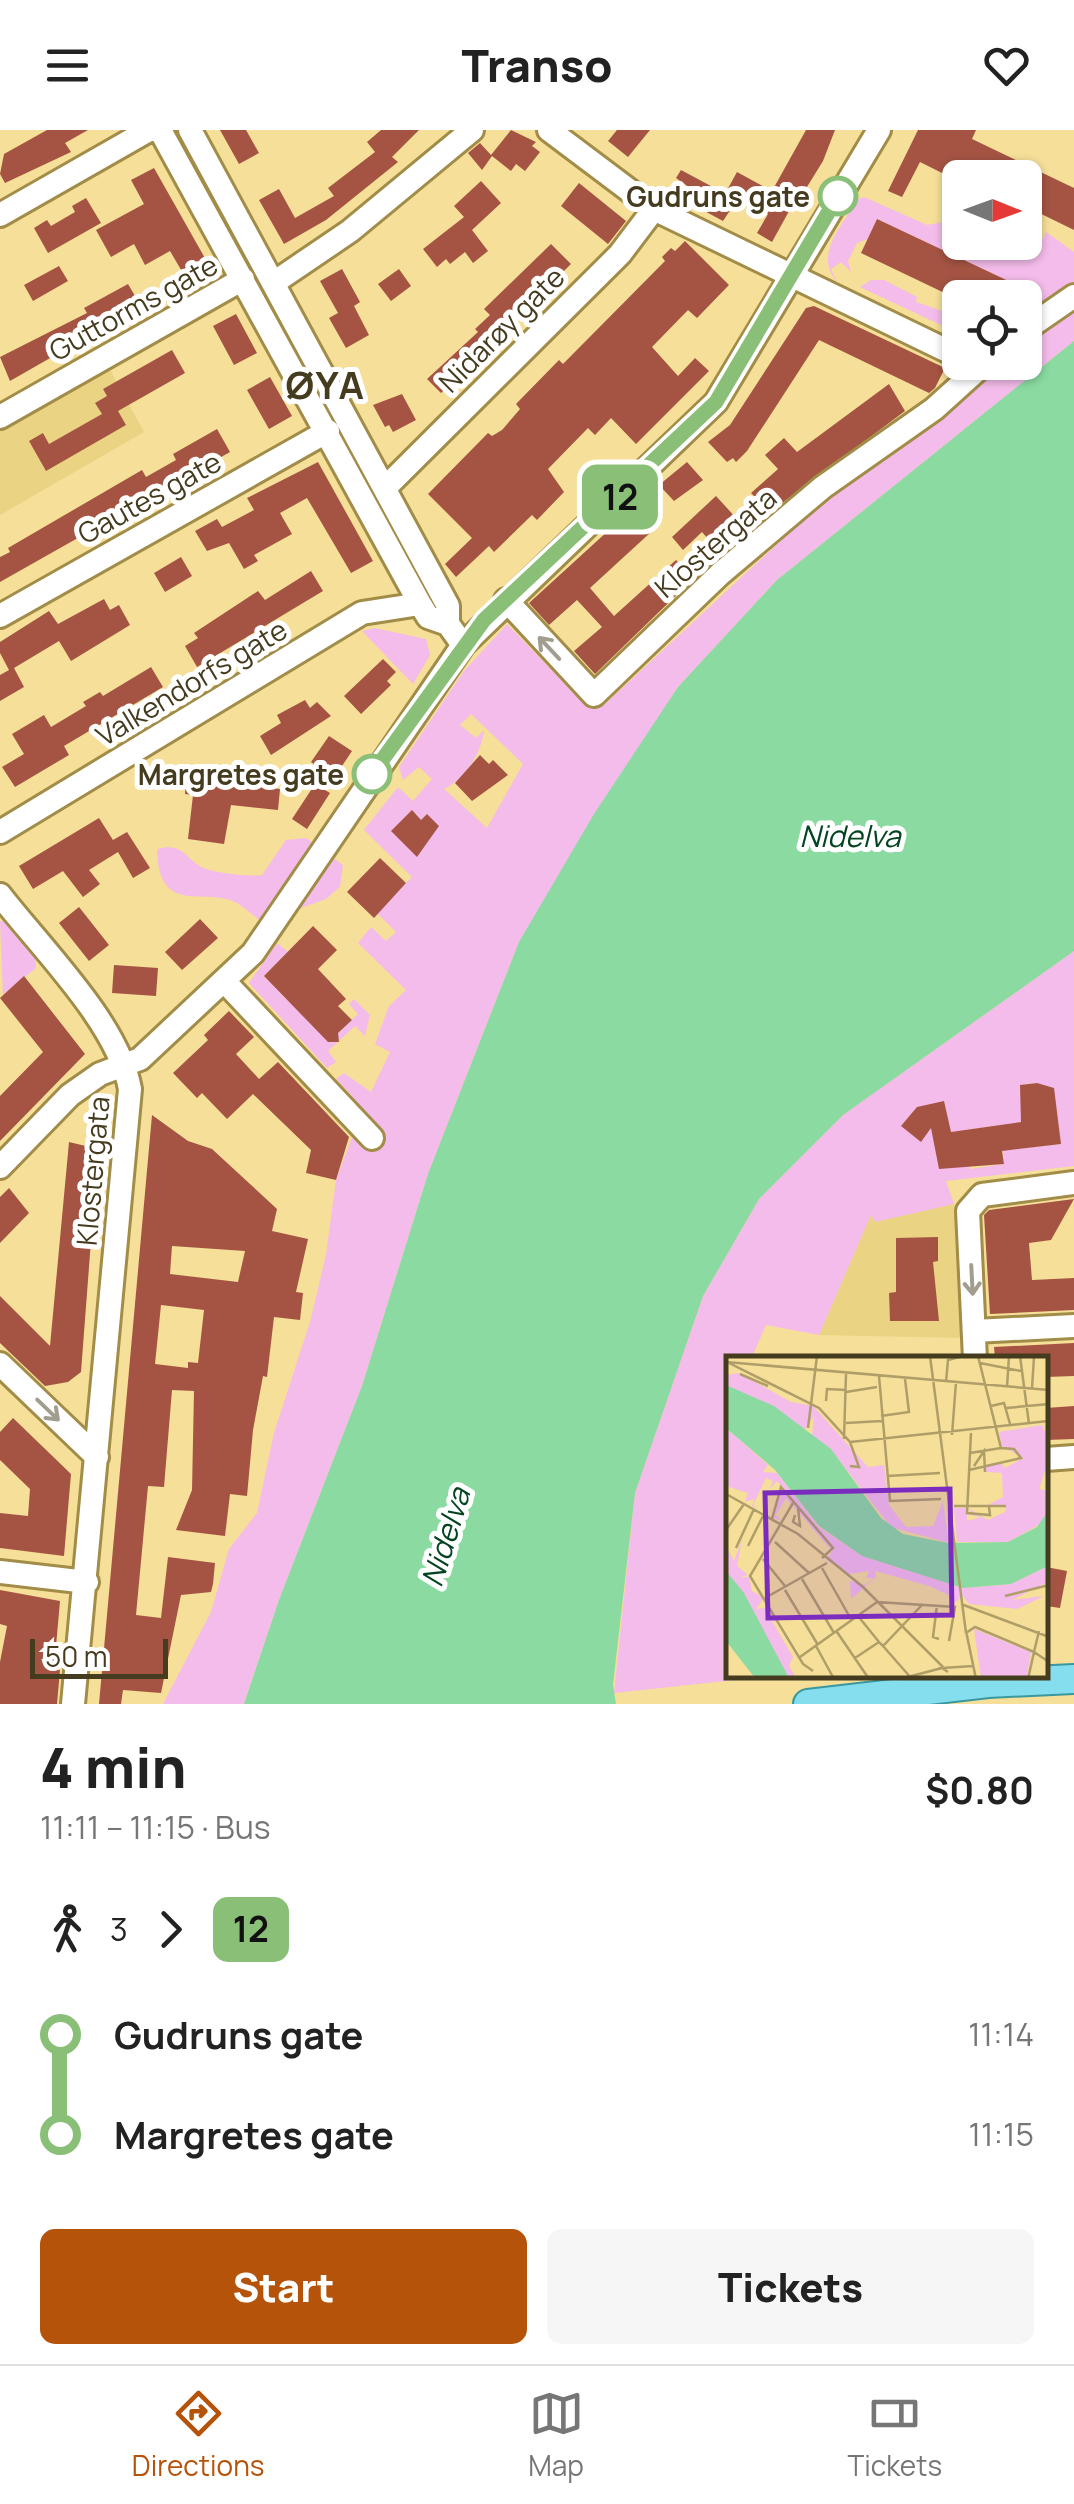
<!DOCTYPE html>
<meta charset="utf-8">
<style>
:root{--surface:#fff;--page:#f6f6f6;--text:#222;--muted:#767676;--line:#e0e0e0;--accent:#b45309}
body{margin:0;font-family:Manrope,sans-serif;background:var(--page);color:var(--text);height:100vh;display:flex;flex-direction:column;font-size:38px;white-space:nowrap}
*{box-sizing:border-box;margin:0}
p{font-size:32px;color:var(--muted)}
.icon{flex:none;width:55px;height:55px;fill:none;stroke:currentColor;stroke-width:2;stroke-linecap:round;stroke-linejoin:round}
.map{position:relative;height:1574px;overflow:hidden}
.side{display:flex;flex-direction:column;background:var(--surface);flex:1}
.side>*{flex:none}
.badge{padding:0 20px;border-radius:15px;font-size:35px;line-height:65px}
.needle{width:65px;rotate:91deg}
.buttons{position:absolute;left:942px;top:30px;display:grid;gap:20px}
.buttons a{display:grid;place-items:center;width:100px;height:100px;border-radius:15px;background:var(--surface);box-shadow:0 2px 8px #0004;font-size:50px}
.scale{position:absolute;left:30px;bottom:25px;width:138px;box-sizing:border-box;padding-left:10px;border:5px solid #453c1f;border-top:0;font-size:28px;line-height:35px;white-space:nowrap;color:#453c1f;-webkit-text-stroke:8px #fff;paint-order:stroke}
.map>.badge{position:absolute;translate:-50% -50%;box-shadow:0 0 0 5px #fff}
.legs{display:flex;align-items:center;gap:15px;height:110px;padding:0 40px;font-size:32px}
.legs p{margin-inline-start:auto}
.summary{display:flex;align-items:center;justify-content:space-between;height:170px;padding:0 40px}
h1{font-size:55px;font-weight:800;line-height:75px}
.action{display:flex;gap:20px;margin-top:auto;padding:20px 40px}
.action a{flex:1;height:115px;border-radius:15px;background:var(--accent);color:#fff;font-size:40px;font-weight:800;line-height:115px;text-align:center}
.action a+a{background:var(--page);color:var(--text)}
ul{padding:0 40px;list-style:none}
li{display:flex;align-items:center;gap:35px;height:100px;font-size:38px}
li i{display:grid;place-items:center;width:15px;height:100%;margin:0 12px;background:currentColor}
li i::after{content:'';width:25px;height:25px;margin:-12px;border:8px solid;border-radius:50%;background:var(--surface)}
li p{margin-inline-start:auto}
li:first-child i{background:linear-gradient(#0000 50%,currentColor 0)}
li:last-child i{background:linear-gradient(currentColor 50%,#0000 0)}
header{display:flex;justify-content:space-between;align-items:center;height:130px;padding:0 40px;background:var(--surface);font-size:45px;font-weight:800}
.tab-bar{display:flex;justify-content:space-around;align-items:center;height:140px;border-top:2px solid var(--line);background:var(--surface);font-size:28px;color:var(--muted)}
.tab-bar a{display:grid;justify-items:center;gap:5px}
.tab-bar .selected{color:var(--accent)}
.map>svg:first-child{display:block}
.built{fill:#ebd384}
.green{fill:#f4bcea;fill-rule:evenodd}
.water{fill:#8bdaa2}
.building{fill:#a55443;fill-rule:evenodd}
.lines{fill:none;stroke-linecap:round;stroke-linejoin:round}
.minor-casing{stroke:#a18c48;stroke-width:28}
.major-casing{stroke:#3a979e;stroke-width:32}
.minor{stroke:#fff;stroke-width:22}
.major{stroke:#85deee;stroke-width:28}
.oneway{stroke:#a29e8f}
.line-1-casing{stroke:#fff;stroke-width:22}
.line-1{stroke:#89bf77;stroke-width:15}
.stop-1-dot{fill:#fff;stroke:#89bf77;stroke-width:5}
.labels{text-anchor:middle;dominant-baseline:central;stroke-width:10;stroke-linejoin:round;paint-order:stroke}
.stop-label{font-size:28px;font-weight:bold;fill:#453c1f;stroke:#fff;text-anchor:end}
.street-label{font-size:28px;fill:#453c1f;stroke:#fff}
.water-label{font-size:30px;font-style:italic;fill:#054421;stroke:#fff}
.district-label{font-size:38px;font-weight:bold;letter-spacing:2.5px;fill:#453c1f;stroke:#fff}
.inset-road{fill:none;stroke:#af9e68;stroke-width:2.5}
.view{fill:#7b2cbf;fill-opacity:0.15;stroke:#7b2cbf;stroke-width:5}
.inset-edge{fill:none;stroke:#453c1f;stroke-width:5}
</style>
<header><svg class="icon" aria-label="menu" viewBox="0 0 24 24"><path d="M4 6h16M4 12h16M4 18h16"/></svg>Transo<svg class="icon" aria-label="heart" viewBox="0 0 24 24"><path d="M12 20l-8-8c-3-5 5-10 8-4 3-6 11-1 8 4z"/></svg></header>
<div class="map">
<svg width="1074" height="1574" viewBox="0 0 1074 1574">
<rect width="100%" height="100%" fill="#f5df99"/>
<path class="built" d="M109 238 144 302 0 385V298Z
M954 1074 963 1208 819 1205 875 1075Z"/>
<path class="green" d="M173 0 181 1 437 473 436 483Z
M864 67 927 95 960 89V112H1025V93L1040 100 1037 107 1043 109 1046 102 1074 122V160L1025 194V168L1014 167 1019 156 877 89 868 109 857 113 848 131 851 142 841 132 831 139 837 152C813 124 843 95 858 69Z
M871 150H884L917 167 916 172 960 187V204L860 157Z
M1074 172V211L777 450 678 557 519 812 428 1044 362 1256 279 1470 244 1574H163L211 1482 229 1419 257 1383 274 1303 310 1192 326 1125 336 1050 362 981 348 970 352 966 336 949 344 943 371 962 390 922 375 914 389 876 406 860 358 813 371 797 386 811 396 802 377 783 412 747 364 700 398 657 413 671 432 649 419 637 403 650 399 637 464 541 507 494 568 557 604 575 831 364 966 263 998 233 1025 232V209ZM471 584 523 634 487 698 444 659C463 650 482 624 484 600L476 608 460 595Z
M374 498 426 509 430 525 413 554 362 501Z
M306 708 343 735 340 757 326 769 262 792C254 786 245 778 237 773 206 756 158 788 157 719 185 711 185 731 206 739 218 743 250 747 262 745L286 710Z
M294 789 277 813 288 822 264 846 286 869 338 903 358 884 349 874 354 869 370 885 365 906 355 896 328 921 336 932 327 938 249 853Z
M0 791 9 792 35 823 36 838 3 865Z
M1074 821V1036L946 1051 954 1074 875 1092 871 1085 819 1205 766 1195 751 1229H729V1546L763 1547 614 1563 635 1363 703 1166 759 1069 843 985ZM1036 953 1038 961 1057 980 1060 1014 1025 1018 1020 955ZM1002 995 1004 1034 970 1039 965 1000Z"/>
<path class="water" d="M1074 211V821L843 985 759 1069 703 1166 635 1363 613 1555 616 1574H244L279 1470 362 1256 428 1044 519 812 594 684 678 557 777 450Z"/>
<path class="building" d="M47 0H88L65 13 71 22 5 53 0 44 4 24Z
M220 0H246L259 23 239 34Z
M381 0H419L392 27 398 32 326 90 284 114 259 70 279 59 295 88 334 66 328 58 375 22 367 12Z
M511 0 536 12 532 16 540 22 525 41 516 34 511 41 492 26 482 40 468 23 480 13 491 25Z
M617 0H650L628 27 608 11Z
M806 0H835L823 31 802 65 799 63 772 112 757 103 768 84 726 62 737 42 772 61Z
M918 0H976L972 9 1074 58V100L1025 76V48H952L920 32 902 67 888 61Z
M154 38 210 137 187 150 170 121 145 135 134 114 111 127 96 100 144 74 131 50Z
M681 40 737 70 723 91 697 77 700 65 676 48Z
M481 51 501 73 472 100 488 121 473 133 465 122 450 134 446 129 437 137 423 119 464 87 454 76Z
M579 53 626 91 608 114 561 76Z
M86 68 101 93 48 123 34 98 47 90 51 96 75 82 72 76Z
M877 89 1019 156 1014 168H955L861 123Z
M685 111 729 155 697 188 688 180 652 217 678 246 695 228 709 241 636 314 611 288 595 305 588 298 548 339 564 362 537 390 532 385 494 422 489 416 456 447 445 434 472 408 428 364 488 303 492 306 502 300 520 279 516 274 559 230 563 234 665 131 662 127 671 118 675 121Z
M551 114 571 134 441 263 427 249 478 202 475 199 490 185 484 179Z
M59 136 68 151 33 171 24 155Z
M342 139 360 172 354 176 369 205 346 218 329 188 338 183 320 151Z
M399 139 411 156 391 171 378 154Z
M128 154 141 176 10 251 0 227 87 183 84 178Z
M814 176 945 238 935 258 929 263 819 210 747 321 736 332 733 328 727 332 708 312 730 295 806 178Z
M236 184 257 223 234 235 213 196Z
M172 220 185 243 118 281 126 295 46 341 29 311 43 303 49 314 102 284 95 273 107 266 103 259Z
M270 247 292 286 269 299 247 260Z
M889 254 905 281 770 382 751 363 778 339 765 325 784 308 797 322Z
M402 264 416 290 393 302 389 295 385 297 373 275Z
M217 299 230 322 0 452V427L10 422 8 418 142 340 146 347 176 330 173 324Z
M318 332 373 431 351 443 307 368 280 383 292 404 254 425 258 431 244 439 229 413 207 421 195 401 217 389 222 397 254 380 247 368Z
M687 332 703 350 674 371 659 355Z
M716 366 748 401 721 424 702 402 683 420 672 407Z
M644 375 653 387 644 394 651 402 590 458 614 486 676 430 693 449 595 544 574 521 602 497 577 470 549 495 529 473 632 379 635 383Z
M181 427 192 446 165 462 154 443Z
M311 441 323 461 197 537 185 516 198 508 194 503 258 461 265 470Z
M104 469 110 480 119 475 130 495 71 531 59 511 14 538 24 557 0 571V545L9 540 0 523V512L49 481 58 494Z
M383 529 396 542 387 551 391 555 361 584 344 566Z
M151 537 163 557 64 616 69 625 15 657 2 637 24 624 12 604 44 585 51 597 86 576 83 572 100 562 103 566Z
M305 570 310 578 317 572 331 586 271 625 260 606 281 593 277 585Z
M329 606 352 621 334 648 311 632Z
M480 625 489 634 493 630 508 645 472 671 455 653Z
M195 648 280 659 278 680 231 675 224 714 188 709 193 665 185 664 186 649Z
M315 654 330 663 307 699 292 689Z
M412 680 421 690 427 684 439 696 417 727 391 701Z
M99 688 113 710 127 702 150 738 133 748 118 722 89 740 100 754 83 767 63 741 33 759 19 736Z
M380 728 406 753 374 788 347 762Z
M79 777 109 815 89 831 59 793Z
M200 789 218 808 182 840 165 822Z
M313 796 337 820 318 839 346 869 338 876 352 890 338 903 339 912H328L264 846Z
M114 835 158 838 156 866 112 863Z
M24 846 85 924 0 1011V966L43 922 0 868Z
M229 881 254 907 236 924 259 949 278 932 349 1007 336 1050 306 1043 311 1020 253 964 227 989 202 963 197 968 173 943 208 910 204 905Z
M1037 953 1054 958 1061 1014 1002 1021 1004 1034 939 1039 931 998 921 1012 901 996 917 977 944 971 951 1002 1021 992 1020 955Z
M152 985 188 1011 212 1019 277 1079 272 1101 308 1109 296 1162 303 1163 300 1190 274 1187 267 1247 263 1246 253 1300 247 1366 230 1364 225 1406 176 1400 192 1360 194 1261 172 1260 164 1357 148 1356 136 1485 161 1488 168 1427 215 1433 213 1454 211 1462 181 1465 161 1563 123 1560 121 1574H99ZM172 1116 245 1121 238 1152 170 1144ZM161 1175 204 1180 198 1233 188 1232V1238L155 1234Z
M69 1012 98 1019 81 1242 68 1252 45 1256 0 1213V1166L50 1216Z
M9 1058 29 1083 0 1113V1067Z
M1074 1069 1051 1110 1029 1113 1032 1150 1074 1148V1180L990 1184 984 1085 989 1080Z
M938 1107V1131L933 1132 939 1191H890L889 1163 896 1162V1108Z
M1074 1213V1246L1046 1247V1229H995L994 1217Z
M1074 1276V1309L1046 1310V1278Z
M13 1288 71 1344 64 1426 0 1418V1383L28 1386 30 1359 0 1330V1302Z
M1046 1437 1067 1441 1060 1478 1046 1476Z
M0 1460 60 1471 54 1539 60 1540 57 1574H0V1532L7 1496 0 1494Z"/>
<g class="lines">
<defs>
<path id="minor" d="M160 0 420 474 428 487 448 494
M190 0 448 476V494L463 515
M549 0 654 79 960 227
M0 85 149 0
M275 152 350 101 472 0
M1025 200 1074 166
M0 287 243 149
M385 358 620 124 654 79
M506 470 594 565 720 444 823 357 934 279 986 232
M0 486 328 301
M0 702 362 483 420 474
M0 765C41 818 118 893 130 959L73 1574
M225 852 372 1008
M0 1037 70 965 100 944 140 929 253 823 463 515 716 272 879 0
M974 1201 1074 1196
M975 1229 968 1081 982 1065 1074 1053
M0 1234 97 1327
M1046 1329 1074 1327
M0 1442 87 1452"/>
<path id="major" d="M808 1574 988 1553 1074 1549"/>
</defs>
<use href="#minor" class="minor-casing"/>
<use href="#major" class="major-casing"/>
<use href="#minor" class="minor"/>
<use href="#major" class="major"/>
</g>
<defs><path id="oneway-shaft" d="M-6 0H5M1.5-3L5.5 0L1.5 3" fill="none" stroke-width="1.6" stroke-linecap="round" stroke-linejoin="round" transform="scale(2.5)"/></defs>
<g class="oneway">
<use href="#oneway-shaft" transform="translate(549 518) rotate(-133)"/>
<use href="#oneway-shaft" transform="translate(972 1150) rotate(87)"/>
<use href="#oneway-shaft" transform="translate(48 1280) rotate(44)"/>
</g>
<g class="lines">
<defs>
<path id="line-1" d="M372 644 484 490 716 272 838 66"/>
</defs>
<use href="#line-1" class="line-1-casing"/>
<use href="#line-1" class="line-1"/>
</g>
<g class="stop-1-dot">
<circle cx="838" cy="66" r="18"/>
<circle cx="372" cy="644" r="18"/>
</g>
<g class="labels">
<g class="stop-label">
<text x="810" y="66">Gudruns gate</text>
<text x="344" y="644">Margretes gate</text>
</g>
<g class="street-label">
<text transform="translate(133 177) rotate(-29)">Guttorms gate</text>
<text transform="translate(501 199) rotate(-45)">Nidarøy gate</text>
<text transform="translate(149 367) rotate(-29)">Gautes gate</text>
<text transform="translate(715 412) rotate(-41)">Klostergata</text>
<text transform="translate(191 552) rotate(-31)">Valkendorfs gate</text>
<text transform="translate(92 1041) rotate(-85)">Klostergata</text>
</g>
<g class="water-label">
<text x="850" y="705">Nidelva</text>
<text transform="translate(445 1407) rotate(-73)">Nidelva</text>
</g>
<g class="district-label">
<text x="326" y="254">ØYA</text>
</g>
</g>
<g transform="translate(726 1226)">
<rect width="322" height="322" fill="#f5df99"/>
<path d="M13 17 65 46 87 50 142 111 158 109 163 149 180 171 207 170 217 145 223 187 165 171 105 94 86 80 88 60 78 75 0 29V19ZM322 68V106L313 133 322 135V155L316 167 282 186H231L228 152H241V165L256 161 248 160 242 152 262 164 279 156 280 150H260L277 141 276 117 260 116V109L274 106 279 112 297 102 276 90 273 76 316 69 321 79ZM0 72 42 109 37 116 51 117 93 171 136 200 237 232 285 228 322 210V226L286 244 318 240 291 253 243 248 237 240 227 248V241L203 230 149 215 150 221 125 243 124 225 140 229 147 222H140L143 215 123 218 100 204 106 195 60 142 50 159 56 165 48 162 56 132 51 125 43 134 47 125 40 122 27 149 32 153 26 150 28 143 19 146 22 137 0 130ZM16 183 11 210 22 219 14 221H23L26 235 38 242 30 253 39 252 53 267 46 265 67 301 63 310 70 322H63L0 215V190L8 205ZM248 273 305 296 301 320 255 322Z" fill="#f4bcea"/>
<path d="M0 29 48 50 105 93 155 162 177 178 222 187 282 186 311 171 322 155V210L285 228 237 232 136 200 93 170 49 114 0 72ZM0 215 18 237 63 322H29L0 285Z" fill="#8bdaa2"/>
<path class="inset-road" d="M204 0 240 277M294 0 303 68M0 6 323 34M3 7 93 52 124 86 133 111 124 110M254 7 295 15M14 18 42 30M153 20 164 145 215 143M220 26 222 4 237 0M281 31 283 0M306 32 308 1M120 36 151 31M100 45 101 33 120 34M265 50 278 47 284 68M280 52 323 48M155 60 183 56 179 23M120 67 156 65M82 72 91 0M245 77 241 157 264 159 263 151M226 79 230 26M118 83 120 18M124 86 322 65M244 97 275 92M248 110 258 95 259 116M243 114 295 102 288 93 275 92 252 0M161 120 214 117M0 138 72 178 137 231 217 311M67 147 24 220 77 308 87 315M228 150H280M69 159 67 166 74 170 72 152M46 163 55 131 107 192 96 202M0 174 18 148M49 186 83 217M22 190 38 158M10 192 28 153M37 203 59 230M96 212 126 265M76 223 108 277M59 234 92 289M279 240 323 229M39 242 101 207M151 246 229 251 223 285M235 248 323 281M211 249 207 281 213 283M132 260 153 286M240 275 250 323M111 276 143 323M240 277 249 271 308 296 313 275M90 290 108 323M157 290 186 323M74 301 151 246M129 302 153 286 157 290 196 249M222 316 216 312 247 310M174 323 216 312M302 323 308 296 323 306"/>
<path class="view" d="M224 133 226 259 42 262 39 137Z"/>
<rect width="322" height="322" class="inset-edge"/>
</g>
</svg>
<div class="buttons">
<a><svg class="needle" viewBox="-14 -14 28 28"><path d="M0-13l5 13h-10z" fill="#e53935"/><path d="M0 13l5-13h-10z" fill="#767676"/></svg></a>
<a><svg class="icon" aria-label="locate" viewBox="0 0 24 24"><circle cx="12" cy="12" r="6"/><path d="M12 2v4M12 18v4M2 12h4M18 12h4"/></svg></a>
</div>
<div class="scale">50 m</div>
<b class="badge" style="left:620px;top:367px;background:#89bf77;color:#111">12</b>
</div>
<section class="side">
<div class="summary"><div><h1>4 min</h1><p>11:11 – 11:15 · Bus</p></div><b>$0.80</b></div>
<div class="legs"><svg class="icon" aria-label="walk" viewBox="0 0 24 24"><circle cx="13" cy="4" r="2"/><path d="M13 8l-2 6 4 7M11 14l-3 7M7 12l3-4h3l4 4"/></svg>3<svg class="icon" aria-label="forward" viewBox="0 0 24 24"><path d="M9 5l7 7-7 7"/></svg><b class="badge" style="background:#89bf77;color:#111">12</b></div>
<ul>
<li><i style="color:#89bf77"></i><b>Gudruns gate</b><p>11:14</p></li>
<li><i style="color:#89bf77"></i><b>Margretes gate</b><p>11:15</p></li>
</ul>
<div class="action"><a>Start</a><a>Tickets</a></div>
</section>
<nav class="tab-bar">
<a class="selected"><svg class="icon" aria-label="directions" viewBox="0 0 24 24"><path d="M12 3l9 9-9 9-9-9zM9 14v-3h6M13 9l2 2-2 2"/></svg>Directions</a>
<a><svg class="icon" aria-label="map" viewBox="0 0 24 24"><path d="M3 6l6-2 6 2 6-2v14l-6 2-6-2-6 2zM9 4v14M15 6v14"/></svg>Map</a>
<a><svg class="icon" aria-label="tickets" viewBox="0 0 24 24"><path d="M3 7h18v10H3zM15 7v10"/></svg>Tickets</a>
</nav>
